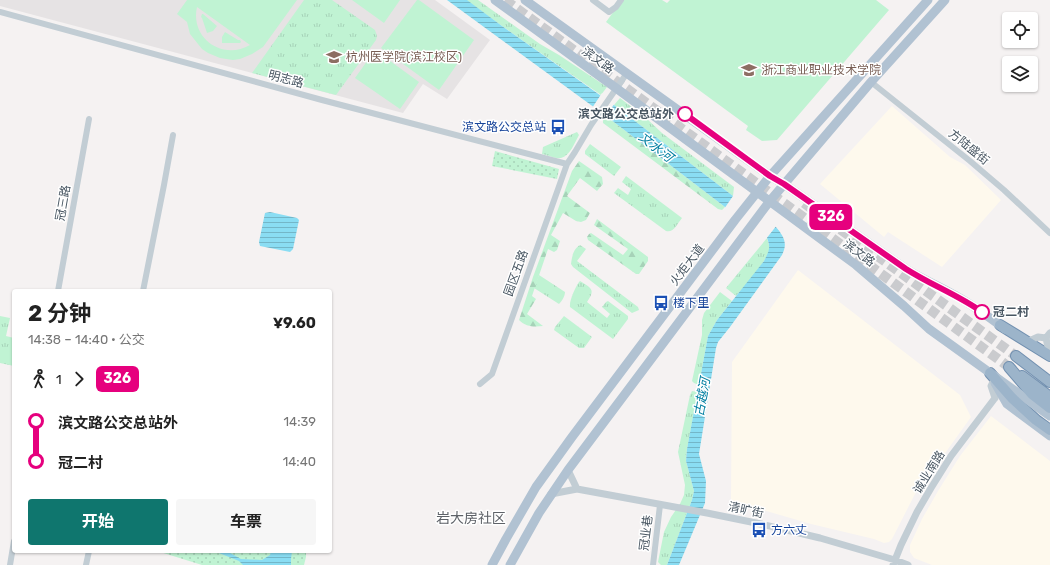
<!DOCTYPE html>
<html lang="zh">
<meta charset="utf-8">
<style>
:root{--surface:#fff;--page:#f6f6f6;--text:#222;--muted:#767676;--accent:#0f766e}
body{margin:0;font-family:Rubik,"Noto Sans SC",sans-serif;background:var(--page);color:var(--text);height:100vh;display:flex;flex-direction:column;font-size:15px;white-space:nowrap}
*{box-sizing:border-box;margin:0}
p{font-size:13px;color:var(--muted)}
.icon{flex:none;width:22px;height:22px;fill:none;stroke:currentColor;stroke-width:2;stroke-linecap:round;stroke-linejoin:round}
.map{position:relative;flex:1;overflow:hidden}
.sheet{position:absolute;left:12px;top:289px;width:320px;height:264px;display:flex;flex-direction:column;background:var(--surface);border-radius:4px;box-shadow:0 1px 3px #0004}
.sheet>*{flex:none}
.badge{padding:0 8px;border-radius:6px;font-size:14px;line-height:26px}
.buttons{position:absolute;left:1002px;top:12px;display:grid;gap:8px}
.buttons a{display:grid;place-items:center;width:36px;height:36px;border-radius:4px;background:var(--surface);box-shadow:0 1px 3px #0004;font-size:20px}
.map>.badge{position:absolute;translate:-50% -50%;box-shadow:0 0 0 2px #fff}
.legs{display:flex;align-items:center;gap:6px;height:44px;padding:0 16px;font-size:13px}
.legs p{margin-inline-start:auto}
.head{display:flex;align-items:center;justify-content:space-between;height:68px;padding:0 16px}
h1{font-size:22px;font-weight:700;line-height:30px}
.primary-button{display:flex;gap:8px;margin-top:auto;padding:8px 16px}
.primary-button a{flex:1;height:46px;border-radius:4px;background:var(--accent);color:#fff;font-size:16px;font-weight:700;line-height:46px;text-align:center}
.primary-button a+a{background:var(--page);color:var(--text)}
ul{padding:0 16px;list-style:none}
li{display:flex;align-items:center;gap:14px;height:40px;font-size:15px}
li i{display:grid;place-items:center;width:6px;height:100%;margin:0 5px;background:currentColor}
li i::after{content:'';width:10px;height:10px;margin:-5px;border:3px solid;border-radius:50%;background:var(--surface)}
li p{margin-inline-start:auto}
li:first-child i{background:linear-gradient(#0000 50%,currentColor 0)}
li:last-child i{background:linear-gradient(currentColor 50%,#0000 0)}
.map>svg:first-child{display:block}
.commercial{fill:#fef9ed}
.education{fill:#e6e3e4}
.grass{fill:url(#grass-tufts)}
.forest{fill:url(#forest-firs)}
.park{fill:url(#park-dots)}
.pitch{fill:#c0f3d3;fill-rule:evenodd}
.water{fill:url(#water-rules)}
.pier{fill:#f5f2f2}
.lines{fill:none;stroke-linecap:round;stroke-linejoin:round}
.trunk-tunnel{stroke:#cacbce;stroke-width:10;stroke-dasharray:10 5;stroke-linecap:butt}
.trunk-casing{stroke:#7290b0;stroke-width:12}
.minor{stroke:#c2cdd4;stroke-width:6}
.tertiary{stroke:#c2cdd4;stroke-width:7}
.primary{stroke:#b1c2d2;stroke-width:9}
.trunk{stroke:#9cb4ca;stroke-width:10}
.line-1-casing{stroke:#fff;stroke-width:9}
.line-1{stroke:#e6007e;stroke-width:6}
.stop-1-dot{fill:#fff;stroke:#e6007e;stroke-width:2}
.labels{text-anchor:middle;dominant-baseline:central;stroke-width:3;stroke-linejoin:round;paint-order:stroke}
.education-label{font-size:12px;fill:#785e54;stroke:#fff;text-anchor:start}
.street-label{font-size:12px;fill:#485662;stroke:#fff}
.stop-label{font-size:12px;font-weight:bold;fill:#485662;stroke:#fff;text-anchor:end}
.transit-label{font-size:12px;fill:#164399;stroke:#fff;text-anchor:start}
.water-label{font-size:13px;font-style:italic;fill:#0480a2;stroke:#fff}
.quarter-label{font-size:14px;fill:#5e6268;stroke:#fff}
</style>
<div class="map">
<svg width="1050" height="565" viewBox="0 0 1050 565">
<defs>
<pattern id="grass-tufts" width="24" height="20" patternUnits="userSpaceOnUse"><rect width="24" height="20" fill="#c0f3d3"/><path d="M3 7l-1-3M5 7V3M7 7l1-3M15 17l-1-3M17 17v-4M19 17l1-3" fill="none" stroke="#a6d2b8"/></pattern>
<pattern id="forest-firs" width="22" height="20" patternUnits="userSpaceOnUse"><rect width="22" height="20" fill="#c0f3d3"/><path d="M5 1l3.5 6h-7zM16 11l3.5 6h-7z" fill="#a6d2b8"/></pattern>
<pattern id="park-dots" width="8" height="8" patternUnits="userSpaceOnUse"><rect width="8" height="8" fill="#c0f3d3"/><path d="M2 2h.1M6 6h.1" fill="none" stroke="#a6d2b8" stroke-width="1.8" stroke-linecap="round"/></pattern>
<pattern id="water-rules" width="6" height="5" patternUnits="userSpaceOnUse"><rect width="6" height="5" fill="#8addf3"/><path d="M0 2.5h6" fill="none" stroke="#73b6c8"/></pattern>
</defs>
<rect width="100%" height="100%" fill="#f5f2f2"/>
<path class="commercial" d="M892 106 950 157 965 165 1001 200 942 267 888 232 884 237 820 184Z
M798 270 960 395 971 417 928 477 915 494 892 539 889 542 884 543 874 539 811 524 756 508 731 500 732 362Z
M991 416 1050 461V565H932L914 558 910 552V545L922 519 938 491 960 456Z"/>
<path class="education" d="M0 0H435L490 40 447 99 423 84 403 113 0 6Z"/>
<path class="grass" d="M304 0H332L375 30 377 36 376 40 336 95 252 73Z
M466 0H478L540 44 559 55 607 87 601 95 502 26Z
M620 98 646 118 662 133 734 187 733 196 614 105Z
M577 132 579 135C575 142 570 156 561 158 556 159 547 155 542 154L543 147Z
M590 144 621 167 614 176 585 154V151Z
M626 176 682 218C677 224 674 233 666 231L614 193 618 188 628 195 631 189 622 182Z
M767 238C768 242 770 246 769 250 768 260 744 287 736 296L726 288Z
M580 245 586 249 577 261 638 307 639 310 632 313 573 267 571 264C572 257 573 249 580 245Z
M539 275 565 292C565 296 562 301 559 304L534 288Z
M580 281C591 288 596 289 587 302L607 318 610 314 602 307 606 302 608 301 628 316V319L613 339 570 307C569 301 576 285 580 281Z
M720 292 732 301 717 320 708 336 699 385 694 383 692 381 702 335V320L704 313Z
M0 316 10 318 6 336 14 338V366L0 363Z
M564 316 592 337 584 348H579L554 330 555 327Z
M692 391 698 392 687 449 686 461 694 491 692 500 667 565H661L658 562 664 532 671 517 680 504 684 495 685 485 678 452 690 395Z"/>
<path class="forest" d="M606 116 725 207 722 210 718 209 603 123V120Z
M579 161 602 177 603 184 597 191 580 178 567 196 590 213 586 220 581 222 576 221 563 213 551 235 560 241 557 250 554 252 548 249 532 296 536 299 527 314 543 326C534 327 526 327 519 320L533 277 572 171Z
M597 219 648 257V261L639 274H636L588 240 587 237 589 234 591 233 623 255 628 249 594 225Z"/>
<path class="park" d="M495 151 559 169 557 179 492 166Z
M157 551H306V557L304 565H202Z"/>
<path class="pitch" d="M187 0H297L263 47 252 54 240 59 233 60 220 58 208 53 202 49 190 34 187 22 177 14ZM197 7 250 45C222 61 190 38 197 7Z
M352 0H400L384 23Z
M417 0H419L474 40 439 90 381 48Z
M622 0H662L667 3 670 0H876L889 10 777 140 762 141 746 130 748 126 606 22Z
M202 14H203L217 26 213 31 207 33 202 18 201 17Z
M225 32 238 40H240L241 42 240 43H222V37Z
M375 50 419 82 400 109 355 78Z"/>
<path class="water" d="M447 0H467L502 26 614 105 733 196 775 226C784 236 788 243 782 255L730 327 718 342 716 348 699 454 706 481 705 503 679 565H667L692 500 694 491 686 461 687 449 708 336 717 320 764 261C769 251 771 248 767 238L725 207 606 116Z
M270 212 297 218 299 220 293 249 290 252 260 246 259 242 265 213Z
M214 551H230V553L241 559 262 560 270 555 271 551H292L291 559V565H243L239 561Z"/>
<path class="pier" d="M602 93 615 103 605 117 592 108Z
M734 194 777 225 766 239 724 209 733 196Z"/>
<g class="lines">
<path class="trunk-tunnel" d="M505 0 1009 367
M804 203 1016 356"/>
<defs>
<path id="trunk" d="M1000 325 1050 356
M1016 356 1050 382
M1009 367 1032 394 1050 408
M990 373 1012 398 1036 420 1050 430
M1022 376 1050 397"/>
</defs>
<use href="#trunk" class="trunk-casing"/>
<path class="minor" d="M593 0 609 12 616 7 621 0
M0 12 322 100 567 164
M871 82 970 161 1004 190 1050 233
M58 291 89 119
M143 291 164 185 173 135
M480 384 492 374 567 164 575 152 591 125 627 73
M10 565 14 541
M86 565 89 551
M653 565 660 505"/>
<path class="tertiary" d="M1027 342 1038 337 1046 338
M1050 356 1046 338 1050 333
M994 380 991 386 995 398
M568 470 577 489
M551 494 577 489 707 513 761 524 820 538 895 560 908 565
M893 565 901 545 917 512 931 488 951 456 995 398"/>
<path class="primary" d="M495 0 616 88 856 265 904 306 929 329 1050 416
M525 0 770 176 784 184 906 269C922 279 939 286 956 296 973 305 989 317 1005 329
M995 383 1007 404 1050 436
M492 565 506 539 536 487 572 437 735 220 770 176 928 0
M510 565 539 513 568 470 769 202 871 82 945 0"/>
<use href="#trunk" class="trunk"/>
</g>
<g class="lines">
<defs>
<path id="line-1" d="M685 114 770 176 784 184 906 269C931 285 958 295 982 312"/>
</defs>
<use href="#line-1" class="line-1-casing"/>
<use href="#line-1" class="line-1"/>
</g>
<defs>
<symbol id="university-bare" viewBox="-9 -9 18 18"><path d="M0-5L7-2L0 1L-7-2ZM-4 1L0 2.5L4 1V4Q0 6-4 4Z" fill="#8d6e63" stroke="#fff" stroke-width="2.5" paint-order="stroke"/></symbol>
<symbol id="bus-bare" viewBox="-9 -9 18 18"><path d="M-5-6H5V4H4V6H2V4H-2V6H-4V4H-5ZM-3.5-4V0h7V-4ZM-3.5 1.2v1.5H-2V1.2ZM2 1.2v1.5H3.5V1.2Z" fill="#1a4fb4" stroke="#fff" stroke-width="2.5" paint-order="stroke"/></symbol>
</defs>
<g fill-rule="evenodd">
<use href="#university-bare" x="323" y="46" width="22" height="22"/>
<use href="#university-bare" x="738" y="59" width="22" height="22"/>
<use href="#bus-bare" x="547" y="116" width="22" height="22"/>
<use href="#bus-bare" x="650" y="292" width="22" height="22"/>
<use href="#bus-bare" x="748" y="519" width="22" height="22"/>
</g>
<g class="stop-1-dot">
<circle cx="685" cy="114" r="7"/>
<circle cx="982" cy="312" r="7"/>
</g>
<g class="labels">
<g class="education-label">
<text x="346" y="57">杭州医学院(滨江校区)</text>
<text x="761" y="70">浙江商业职业技术学院</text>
</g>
<g class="street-label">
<text transform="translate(598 60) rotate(36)">滨文路</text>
<text transform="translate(286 79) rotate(15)">明志路</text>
<text transform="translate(969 147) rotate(39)">方陆盛街</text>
<text transform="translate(63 203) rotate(-80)">冠三路</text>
<text transform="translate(859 253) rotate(37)">滨文路</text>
<text transform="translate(687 265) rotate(-53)">火炬大道</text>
<text transform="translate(516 273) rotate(-70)">园区五路</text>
<text transform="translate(929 472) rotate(-58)">诚业南路</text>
<text transform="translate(746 510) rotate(12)">清旷街</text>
<text transform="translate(646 533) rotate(-83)">冠业巷</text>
</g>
<g class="stop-label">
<text x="674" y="114">滨文路公交总站外</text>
<text x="993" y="312" text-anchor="start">冠二村</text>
</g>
<g class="transit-label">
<text x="546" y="127" text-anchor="end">滨文路公交总站</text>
<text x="673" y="303">楼下里</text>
<text x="771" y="530">方六丈</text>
</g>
<g class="water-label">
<text transform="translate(656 147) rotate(38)">文水河</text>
<text transform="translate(702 397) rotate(-80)">古越河</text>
</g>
<g class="quarter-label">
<text x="471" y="518">岩大房社区</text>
</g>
</g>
</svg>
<div class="buttons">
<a><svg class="icon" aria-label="locate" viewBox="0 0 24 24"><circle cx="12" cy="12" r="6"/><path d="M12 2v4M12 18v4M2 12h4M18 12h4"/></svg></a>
<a><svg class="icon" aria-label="layers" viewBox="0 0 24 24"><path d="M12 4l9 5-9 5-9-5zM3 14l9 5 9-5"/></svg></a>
</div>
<b class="badge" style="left:831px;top:217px;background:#e6007e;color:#fff">326</b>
<section class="sheet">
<div class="head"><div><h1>2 分钟</h1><p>14:38 – 14:40 · 公交</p></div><b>¥9.60</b></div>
<div class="legs"><svg class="icon" aria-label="walk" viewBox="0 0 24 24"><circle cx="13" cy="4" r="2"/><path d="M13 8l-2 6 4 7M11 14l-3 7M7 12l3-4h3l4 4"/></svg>1<svg class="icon" aria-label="forward" viewBox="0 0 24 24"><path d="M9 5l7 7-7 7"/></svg><b class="badge" style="background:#e6007e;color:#fff">326</b></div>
<ul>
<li><i style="color:#e6007e"></i><b>滨文路公交总站外</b><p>14:39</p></li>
<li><i style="color:#e6007e"></i><b>冠二村</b><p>14:40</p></li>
</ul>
<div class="primary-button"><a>开始</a><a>车票</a></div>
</section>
</div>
